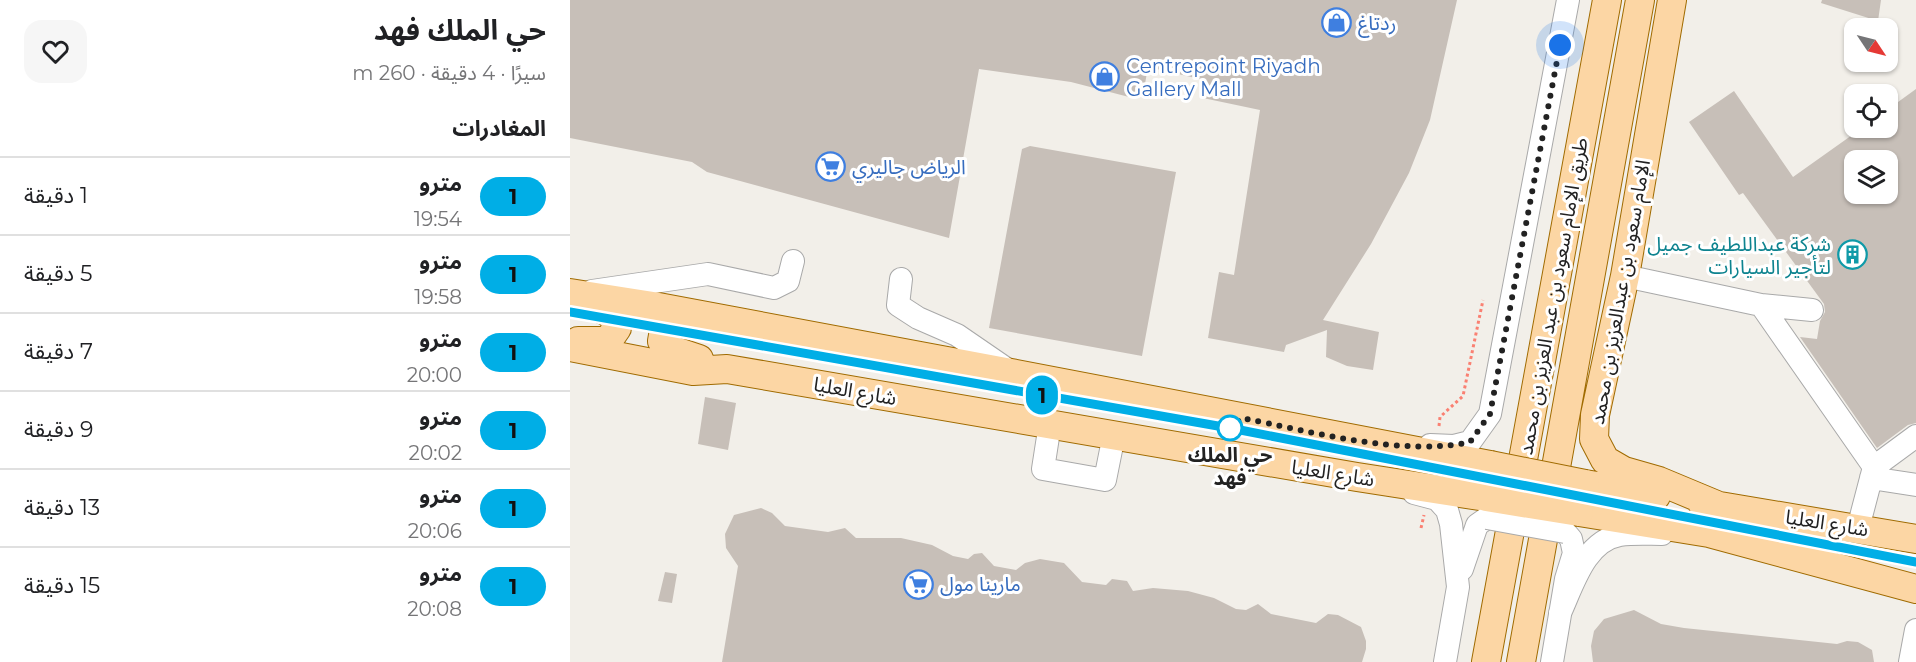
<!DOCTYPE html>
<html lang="ar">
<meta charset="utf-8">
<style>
:root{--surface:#fff;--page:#f6f6f6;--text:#202124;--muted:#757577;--line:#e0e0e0}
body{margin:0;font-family:Montserrat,"Noto Sans Arabic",sans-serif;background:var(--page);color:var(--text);direction:rtl;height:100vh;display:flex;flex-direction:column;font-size:22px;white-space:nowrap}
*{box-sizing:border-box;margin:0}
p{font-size:20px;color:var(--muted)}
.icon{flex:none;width:33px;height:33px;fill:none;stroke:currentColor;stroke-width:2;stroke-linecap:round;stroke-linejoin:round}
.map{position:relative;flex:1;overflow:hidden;direction:ltr}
.details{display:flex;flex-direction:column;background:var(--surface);width:570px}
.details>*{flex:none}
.badge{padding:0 12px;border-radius:20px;font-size:21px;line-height:39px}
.needle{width:39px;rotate:125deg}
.tools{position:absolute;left:1274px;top:18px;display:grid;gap:12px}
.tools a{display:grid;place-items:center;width:54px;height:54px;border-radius:12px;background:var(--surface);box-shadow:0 2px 4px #0004;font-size:30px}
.you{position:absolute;width:30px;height:30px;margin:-15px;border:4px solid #fff;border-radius:50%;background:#1a73e8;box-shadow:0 0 0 9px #1a73e833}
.map>.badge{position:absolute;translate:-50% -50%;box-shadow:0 0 0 3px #fff}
h2{padding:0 24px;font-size:22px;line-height:54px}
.round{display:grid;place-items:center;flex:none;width:63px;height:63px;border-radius:18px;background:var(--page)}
.overview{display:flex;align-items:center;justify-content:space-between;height:102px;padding:0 24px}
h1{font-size:28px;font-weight:700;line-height:45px}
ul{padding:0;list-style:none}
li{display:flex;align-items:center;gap:18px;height:78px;padding:0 24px;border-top:2px solid var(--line)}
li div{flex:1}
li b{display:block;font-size:22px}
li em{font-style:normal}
li .badge{min-width:66px;font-weight:700;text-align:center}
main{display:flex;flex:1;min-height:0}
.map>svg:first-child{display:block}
.building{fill:#c7bfb8;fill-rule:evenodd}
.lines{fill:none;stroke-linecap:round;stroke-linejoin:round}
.minor-casing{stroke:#a9a9a9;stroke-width:24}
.major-casing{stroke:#a06b00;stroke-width:30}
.path{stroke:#fa8072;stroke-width:3;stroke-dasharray:3 3;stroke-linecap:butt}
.minor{stroke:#fff;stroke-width:22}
.major{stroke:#fcd6a4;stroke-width:28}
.minor-bridge-casing{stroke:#a9a9a9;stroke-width:24;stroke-linecap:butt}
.major-bridge-casing{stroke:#a06b00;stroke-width:30;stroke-linecap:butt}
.minor-bridge{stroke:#fff;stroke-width:22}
.major-bridge{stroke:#fcd6a4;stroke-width:28}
.line-casing{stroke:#fff;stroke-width:14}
.line{stroke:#00aee6;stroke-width:9}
.walk{stroke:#222;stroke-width:6;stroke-dasharray:0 10.8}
.stop-dot{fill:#fff;stroke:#00aee6;stroke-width:3}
.labels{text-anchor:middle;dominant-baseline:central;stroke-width:6;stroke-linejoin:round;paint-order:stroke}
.shop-label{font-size:20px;fill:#366cbe;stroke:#fff;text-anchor:start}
.culture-label{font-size:20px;fill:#0d838f;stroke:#fff;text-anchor:end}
.street-label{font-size:20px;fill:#222;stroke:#fff}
.stop-label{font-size:20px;font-weight:bold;fill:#222;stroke:#fff}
</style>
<main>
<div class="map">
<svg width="1346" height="662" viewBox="0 0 1346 662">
<rect width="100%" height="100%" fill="#f2efe9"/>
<path class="building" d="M0 0H887L860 120 839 173 801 244 753 320 809 332 803 370 777 366 756 357 757 330 716 345 714 352 638 338 649 272 664 275 690 110 633 98 634 80 578 67 573 95 559 97 501 82 409 69 379 238 137 172 122 162 0 138Z
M1252 0H1311L1308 21 1251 3Z
M1346 89V423L1338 425 1307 448 1230 337 1247 339 1250 321 1255 312 1254 304 1173 193 1169 195 1119 122 1164 91 1223 177 1292 128H1317V110ZM1284 160H1317V194H1284Z
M460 146 606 172 572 356 419 328 452 149Z
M135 397 166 403 158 450 128 444Z
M191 508 202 513 215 526 258 532 275 528 286 538H331L362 545 383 556 398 559 404 554 412 553 424 566 446 570 455 563 470 559 494 563 512 582 536 585 542 579 557 581 563 591 583 588 618 591 644 598 666 609 676 610 688 604 701 614 746 623 758 614 768 615 791 627 796 641V649L792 662H152L168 566 156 548 155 534 164 515Z
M95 572 107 574 102 603 88 601Z
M1064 610 1091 624 1114 628 1267 644 1277 641 1288 642 1302 650 1304 662H1023L1021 646 1024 631 1034 619Z"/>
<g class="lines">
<defs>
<path id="minor" d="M1055 276 1191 305 1304 467 1288 528
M331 279 328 305 348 318 387 335 438 370
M22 291 138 274 204 288 218 281 223 261
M1191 305 1242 310
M480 424 473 469 535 480 544 435
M860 445 884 446 900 442 920 414 998 0
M1304 467 1346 436
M1301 478 1346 485
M844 493 867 499 877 510 881 524 888 587 875 662
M892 569 907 525 917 518
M990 613C1003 585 1015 541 1050 535 1063 533 1078 534 1092 534
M982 662 996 579 1004 553 1001 539 995 532
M1340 662 1346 630"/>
<path id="major" d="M1102 0 1055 276 1025 415 1024 439 1035 460 1054 471 1089 481 1149 506
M0 293 83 306 441 373 920 465
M128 320 102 318 95 324 92 341 99 349 129 359
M8 341H38L47 328C45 310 30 309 14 304
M0 347 123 371 157 369 787 477 916 497
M1015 484 1086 496
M1132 503 1346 539
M1009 512 1139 533 1346 589
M916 662 1037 0
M951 662 1070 0"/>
</defs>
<use href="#minor" class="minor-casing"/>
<use href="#major" class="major-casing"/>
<path class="path" d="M869 426 870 417 893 396 913 300
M851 528 854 515"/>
<use href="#minor" class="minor"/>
<use href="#major" class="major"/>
<defs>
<path id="minor-bridge" d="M917 518 995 532"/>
<path id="major-bridge" d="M920 465 1015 484
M916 497 1009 512"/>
</defs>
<use href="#minor-bridge" class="minor-bridge-casing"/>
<use href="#major-bridge" class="major-bridge-casing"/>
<use href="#minor-bridge" class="minor-bridge"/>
<use href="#major-bridge" class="major-bridge"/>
</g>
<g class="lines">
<defs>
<path id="line" d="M0 312 665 429 1346 562"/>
</defs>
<use href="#line" class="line-casing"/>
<use href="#line" class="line"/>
<path class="walk" d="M660 428 672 418C738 431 834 457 900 442L920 414 990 45"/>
</g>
<defs>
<symbol id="shop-ring" viewBox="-11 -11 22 22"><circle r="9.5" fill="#fff" stroke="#3f7fe0" stroke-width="1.5"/><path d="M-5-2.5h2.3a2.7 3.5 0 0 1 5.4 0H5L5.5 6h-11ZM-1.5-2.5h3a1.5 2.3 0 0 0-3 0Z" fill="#3f7fe0"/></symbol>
<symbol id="supermarket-ring" viewBox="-11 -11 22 22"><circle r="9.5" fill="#fff" stroke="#3f7fe0" stroke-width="1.5"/><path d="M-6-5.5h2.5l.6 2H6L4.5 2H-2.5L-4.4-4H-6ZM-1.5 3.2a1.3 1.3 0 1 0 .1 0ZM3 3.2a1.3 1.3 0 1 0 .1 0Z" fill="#3f7fe0"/></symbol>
<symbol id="building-ring" viewBox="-11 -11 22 22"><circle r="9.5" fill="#fff" stroke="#0f9aa8" stroke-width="1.5"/><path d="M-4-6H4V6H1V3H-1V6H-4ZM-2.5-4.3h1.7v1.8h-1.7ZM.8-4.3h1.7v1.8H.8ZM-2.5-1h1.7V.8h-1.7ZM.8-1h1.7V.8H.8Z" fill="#0f9aa8"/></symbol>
</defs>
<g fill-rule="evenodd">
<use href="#shop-ring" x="750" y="6" width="33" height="33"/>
<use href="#shop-ring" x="518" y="60" width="33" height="33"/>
<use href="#supermarket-ring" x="244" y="150" width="33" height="33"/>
<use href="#building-ring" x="1266" y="238" width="33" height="33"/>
<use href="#supermarket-ring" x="332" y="568" width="33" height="33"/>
</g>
<circle class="stop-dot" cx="660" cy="428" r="12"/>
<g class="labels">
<g class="shop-label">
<text x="788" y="23">ردتاغ</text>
<text x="556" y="66">Centrepoint Riyadh<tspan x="556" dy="23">Gallery Mall</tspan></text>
<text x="282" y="167">الرياض جاليري</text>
<text x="370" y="584">مارينا مول</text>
</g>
<g class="culture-label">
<text x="1261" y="244">شركة عبداللطيف جميل<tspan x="1261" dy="23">لتأجير السيارات</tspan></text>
</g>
<g class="street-label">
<text transform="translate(1050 292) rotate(-80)">الإمام سعود بن عبدالعزيز بن محمد</text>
<text transform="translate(983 296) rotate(-80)">طريق الإمام سعود بن عبد العزيز بن محمد</text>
<text transform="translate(285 391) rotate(10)">شارع العليا</text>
<text transform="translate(763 473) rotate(9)">شارع العليا</text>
<text transform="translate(1257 523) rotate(9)">شارع العليا</text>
</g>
<g class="stop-label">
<text x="660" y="455">حي الملك<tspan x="660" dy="23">فهد</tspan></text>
</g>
</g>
</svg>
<div class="tools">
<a><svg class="needle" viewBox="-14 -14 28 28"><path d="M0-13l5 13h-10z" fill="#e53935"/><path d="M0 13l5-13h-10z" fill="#757577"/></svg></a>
<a><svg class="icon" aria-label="locate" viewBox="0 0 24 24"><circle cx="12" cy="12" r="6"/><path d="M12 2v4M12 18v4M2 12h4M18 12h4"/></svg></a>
<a><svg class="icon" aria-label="layers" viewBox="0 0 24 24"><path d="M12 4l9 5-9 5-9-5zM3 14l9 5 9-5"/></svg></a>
</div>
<div class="you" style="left:990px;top:45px"></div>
<b class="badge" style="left:472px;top:395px;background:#00aee6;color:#111">1</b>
</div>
<section class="details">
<div class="overview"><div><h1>حي الملك فهد</h1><p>سيرًا · 4 دقيقة · 260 m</p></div><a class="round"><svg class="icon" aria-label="heart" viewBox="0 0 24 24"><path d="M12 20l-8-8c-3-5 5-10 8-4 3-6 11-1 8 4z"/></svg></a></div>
<h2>المغادرات</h2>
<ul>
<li><span class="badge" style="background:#00aee6;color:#111">1</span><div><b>مترو</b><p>19:54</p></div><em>1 دقيقة</em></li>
<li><span class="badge" style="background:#00aee6;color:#111">1</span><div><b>مترو</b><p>19:58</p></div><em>5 دقيقة</em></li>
<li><span class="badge" style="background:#00aee6;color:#111">1</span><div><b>مترو</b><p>20:00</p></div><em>7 دقيقة</em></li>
<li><span class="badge" style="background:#00aee6;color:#111">1</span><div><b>مترو</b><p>20:02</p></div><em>9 دقيقة</em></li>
<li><span class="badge" style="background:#00aee6;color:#111">1</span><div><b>مترو</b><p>20:06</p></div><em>13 دقيقة</em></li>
<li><span class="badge" style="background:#00aee6;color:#111">1</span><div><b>مترو</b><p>20:08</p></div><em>15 دقيقة</em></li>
</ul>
</section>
</main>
